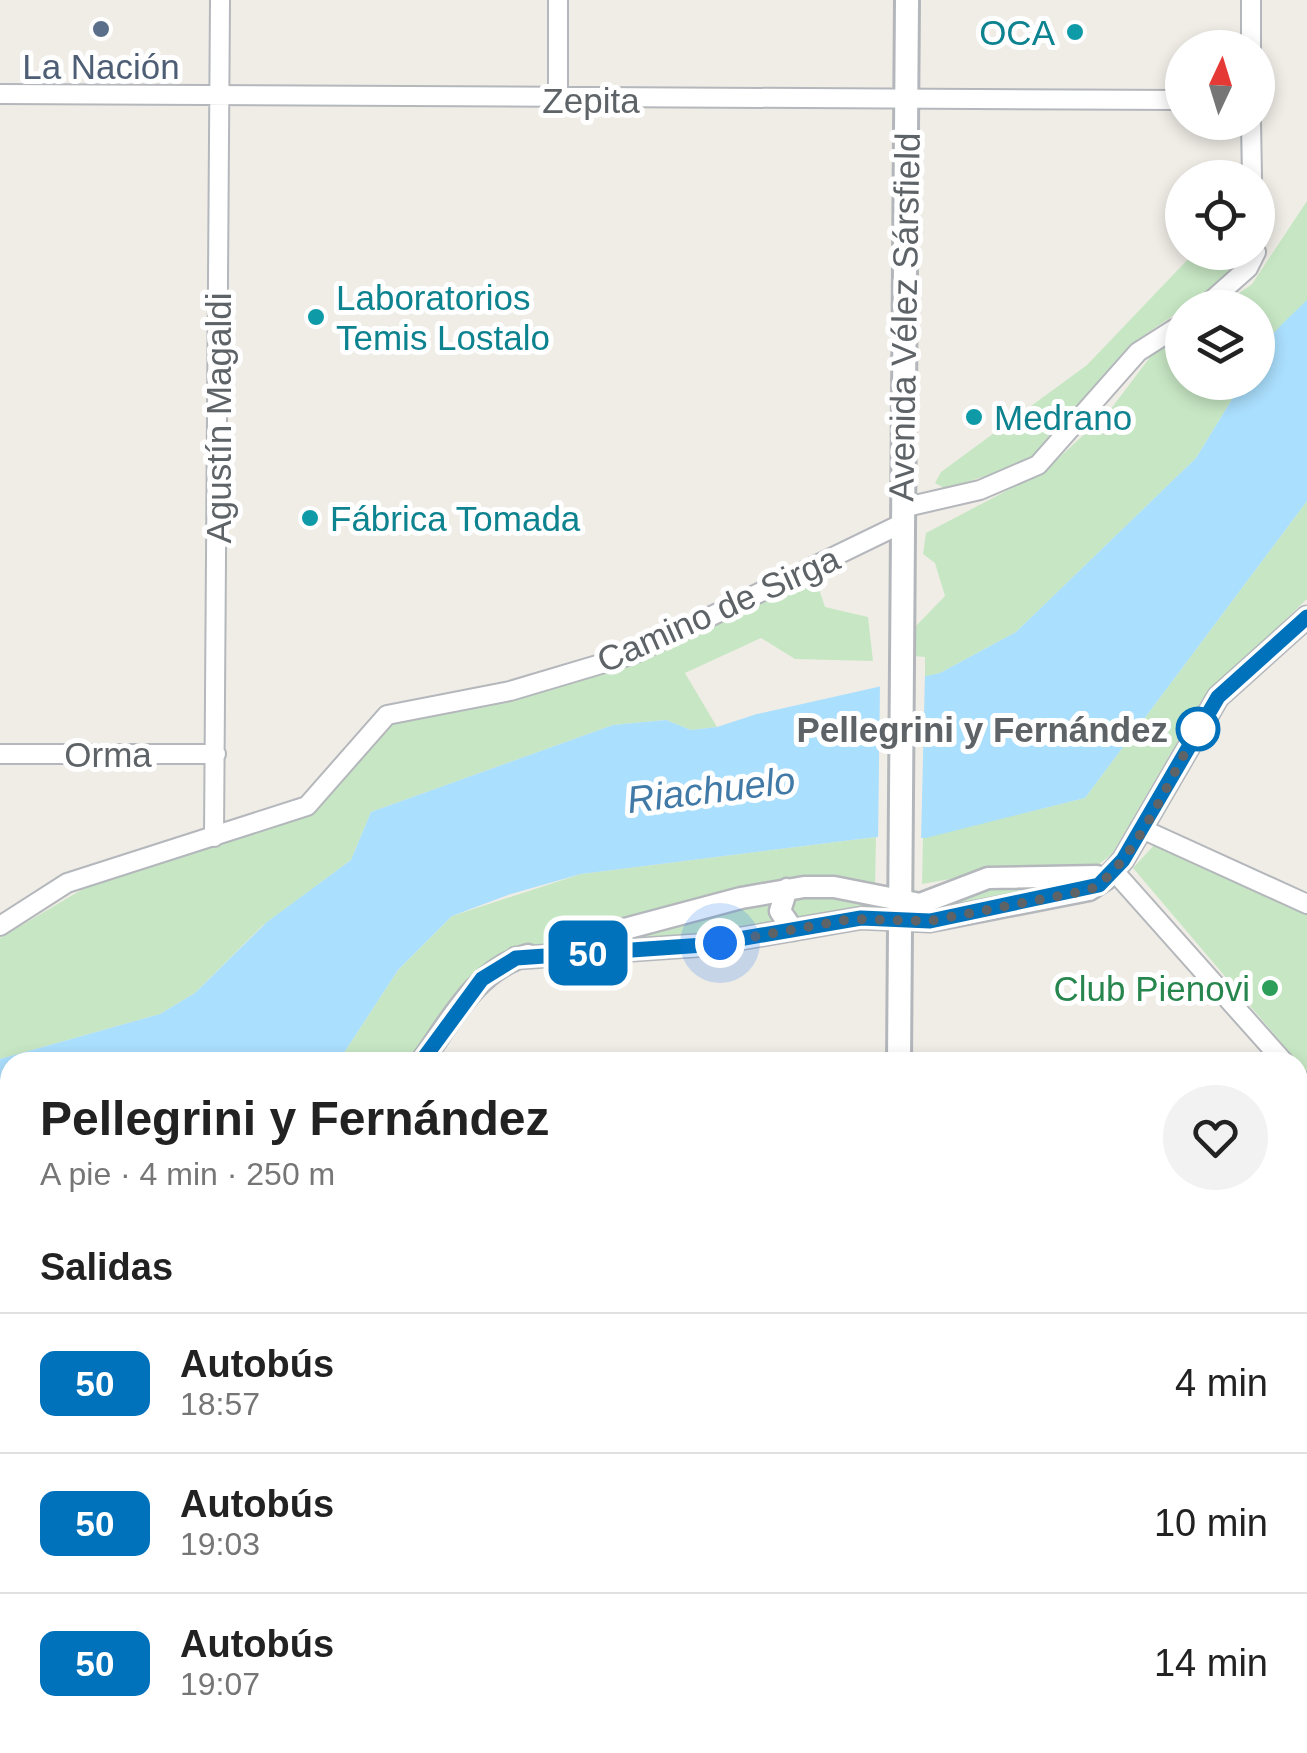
<!DOCTYPE html>
<html lang="es">
<meta charset="utf-8">
<style>
:root{--surface:#fff;--page:#f2f2f2;--text:#222;--muted:#767676;--line:#e0e0e0}
body{margin:0;font-family:Helvetica,sans-serif;background:var(--page);color:var(--text);height:100vh;display:flex;flex-direction:column;font-size:38px;white-space:nowrap}
*{box-sizing:border-box;margin:0}
p{font-size:32px;color:var(--muted)}
.icon{flex:none;width:55px;height:55px;fill:none;stroke:currentColor;stroke-width:2;stroke-linecap:round;stroke-linejoin:round}
.map{position:relative;flex:1;overflow:hidden}
.details{position:absolute;left:0px;top:1052px;width:1308px;height:702px;display:flex;flex-direction:column;background:var(--surface);border-radius:30px 30px 0 0;box-shadow:0 5px 15px #0003}
.details>*{flex:none}
.badge{padding:0 20px;border-radius:15px;font-size:35px;line-height:65px}
.needle{width:65px;rotate:4deg}
.tools{position:absolute;left:1165px;top:30px;display:grid;gap:20px}
.tools a{display:grid;place-items:center;width:110px;height:110px;border-radius:50%;background:var(--surface);box-shadow:0 5px 15px #0003;font-size:50px}
.you{position:absolute;width:50px;height:50px;margin:-25px;border:8px solid #fff;border-radius:50%;background:#1a73e8;box-shadow:0 0 0 15px #1a73e833}
.map>.badge{position:absolute;translate:-50% -50%;box-shadow:0 0 0 5px #fff}
h2{padding:0 40px;font-size:38px;line-height:90px}
.round{display:grid;place-items:center;flex:none;width:105px;height:105px;border-radius:52px;background:var(--page)}
.headline{display:flex;align-items:center;justify-content:space-between;height:170px;padding:0 40px}
h1{font-size:48px;font-weight:600;line-height:75px}
ul{padding:0;list-style:none}
li{display:flex;align-items:center;gap:30px;height:140px;padding:0 40px;border-top:2px solid var(--line)}
li div{flex:1}
li b{display:block;font-size:38px}
li em{font-style:normal}
li .badge{min-width:110px;font-weight:700;text-align:center}
.map>svg:first-child{display:block}
.green{fill:#c7e7c4}
.water{fill:#aadffd}
.pier{fill:#f0ede7}
.lines{fill:none;stroke-linecap:round;stroke-linejoin:round}
.minor-casing{stroke:#b4b7bb;stroke-width:22}
.tertiary-casing{stroke:#b4b7bb;stroke-width:25}
.secondary-casing{stroke:#b3b7bb;stroke-width:28}
.minor{stroke:#fff;stroke-width:18}
.tertiary{stroke:#fff;stroke-width:20}
.secondary{stroke:#fff;stroke-width:22}
.line-casing{stroke:#fff;stroke-width:22}
.line{stroke:#0072bc;stroke-width:15}
.walk{stroke:#5e6367;stroke-width:10;stroke-dasharray:0 18}
.service-dot{fill:#5c6f8a;stroke:#fff;stroke-width:4}
.culture-dot{fill:#0f9aa8;stroke:#fff;stroke-width:4}
.stop-dot{fill:#fff;stroke:#0072bc;stroke-width:5}
.leisure-dot{fill:#2e9e5b;stroke:#fff;stroke-width:4}
.labels{text-anchor:middle;dominant-baseline:central;stroke-width:10;stroke-linejoin:round;paint-order:stroke}
.culture-label{font-size:35px;fill:#0d838f;stroke:#fff;text-anchor:start}
.service-label{font-size:35px;fill:#4e5e75;stroke:#fff}
.street-label{font-size:35px;fill:#5e6367;stroke:#fff}
.stop-label{font-size:35px;font-weight:bold;fill:#5e6367;stroke:#fff;text-anchor:end}
.leisure-label{font-size:35px;fill:#27864d;stroke:#fff;text-anchor:end}
.water-label{font-size:38px;font-style:italic;fill:#427aa7;stroke:#fff}
</style>
<div class="map">
<svg width="1307" height="1753" viewBox="0 0 1307 1753">
<rect width="100%" height="100%" fill="#f0ede7"/>
<path class="green" d="M1307 201V300L1258 356V308H1218L1252 284Z
M1194 253H1239L1241 269 1130 345 1046 450 1033 460 946 489 935 483 941 472 1087 365Z
M1182 332V382L1242 383 1196 458 1016 632 940 673 925 677V657L913 656 914 628 945 596 935 563 923 554 926 533 1046 470 1110 410 1154 352Z
M1307 501V599L1203 698 1112 854 1094 868 996 871 922 884 923 838 1085 798Z
M815 577 825 607 868 617 873 661 795 659 761 638 685 673 717 727 691 730 666 720 613 725 371 812 351 860 262 926 195 993 160 1014 0 1059V938L98 880 308 815 384 726 510 700 596 676Z
M876 837 875 888 748 892 489 960 468 978 406 1062H338L398 970 452 916 581 874Z
M1156 843 1307 913V1073L1133 868Z
M1087 878 998 906 516 958 787 889 886 900 958 888Z"/>
<path class="water" d="M1307 300V501L1085 798 926 838 876 837 581 874 511 894 452 916 398 970 338 1062H10V1248L0 1253V1059L160 1014 195 993 267 922 351 860 371 812 613 725 666 720 691 730 717 727 757 714 940 673 1016 632 1196 458 1242 383 1258 382C1258 340 1279 328 1307 300Z"/>
<path class="pier" d="M925 672 921 843 878 842 880 682Z"/>
<g class="lines">
<defs>
<path id="minor" d="M558 0V100
M1251 48V0
M0 94 1182 100
M1251 122 1252 178
M1203 308 1248 268 1256 252
M902 508 980 490 1038 465 1138 352 1182 324
M0 754H216
M1140 828 1307 904
M214 837 220 0
M1113 870 1284 1062
M0 926 67 883 307 806 387 715 510 691 631 655 901 524
M1298 1078 1307 1088
M1298 1504 1307 1496
M1298 1621 1307 1633
M0 1718 10 1729
M25 1745 33 1753
M875 1745 882 1753
M1140 1745 1147 1753
M1007 1753 1016 1745"/>
<path id="tertiary" d="M787 889 780 911 793 930
M561 946 741 898 804 887H834L920 904 988 878 1097 876
M516 958 704 945 861 918 930 921 1089 890 1106 879 1123 860 1218 697 1307 617
M421 1062C451 1021 476 969 528 955
M0 1347 10 1346"/>
<path id="secondary" d="M899 1062 907 0
M666 1753 669 1745"/>
</defs>
<use href="#minor" class="minor-casing"/>
<use href="#tertiary" class="tertiary-casing"/>
<use href="#secondary" class="secondary-casing"/>
<use href="#minor" class="minor"/>
<use href="#tertiary" class="tertiary"/>
<use href="#secondary" class="secondary"/>
</g>
<g class="lines">
<defs>
<path id="line" d="M421 1062 482 979 516 958 704 945 861 918 930 921 1099 885 1123 860 1218 697 1307 617"/>
</defs>
<use href="#line" class="line-casing"/>
<use href="#line" class="line"/>
<path class="walk" d="M720 943 851 919 930 921 1089 890C1132 870 1173 771 1198 729"/>
</g>
<circle class="service-dot" cx="101" cy="29" r="10"/>
<g class="culture-dot">
<circle cx="1075" cy="32" r="10"/>
<circle cx="316" cy="317" r="10"/>
<circle cx="974" cy="417" r="10"/>
<circle cx="310" cy="518" r="10"/>
</g>
<circle class="stop-dot" cx="1198" cy="729" r="20"/>
<circle class="leisure-dot" cx="1270" cy="988" r="10"/>
<g class="labels">
<g class="culture-label">
<text x="1055" y="32" text-anchor="end">OCA</text>
<text x="336" y="297">Laboratorios<tspan x="336" dy="40">Temis Lostalo</tspan></text>
<text x="994" y="417">Medrano</text>
<text x="330" y="518">Fábrica Tomada</text>
</g>
<g class="service-label">
<text x="101" y="66">La Nación</text>
</g>
<g class="street-label">
<text x="591" y="100">Zepita</text>
<text transform="translate(904 317) rotate(-89)">Avenida Vélez Sársfield</text>
<text transform="translate(218 418) rotate(-90)">Agustín Magaldi</text>
<text transform="translate(718 609) rotate(-24)">Camino de Sirga</text>
<text x="108" y="754">Orma</text>
</g>
<g class="stop-label">
<text x="1168" y="729">Pellegrini y Fernández</text>
</g>
<g class="leisure-label">
<text x="1250" y="988">Club Pienovi</text>
</g>
<g class="water-label">
<text transform="translate(711 790) rotate(-7)">Riachuelo</text>
</g>
</g>
</svg>
<div class="tools">
<a><svg class="needle" viewBox="-14 -14 28 28"><path d="M0-13l5 13h-10z" fill="#e53935"/><path d="M0 13l5-13h-10z" fill="#767676"/></svg></a>
<a><svg class="icon" aria-label="locate" viewBox="0 0 24 24"><circle cx="12" cy="12" r="6"/><path d="M12 2v4M12 18v4M2 12h4M18 12h4"/></svg></a>
<a><svg class="icon" aria-label="layers" viewBox="0 0 24 24"><path d="M12 4l9 5-9 5-9-5zM3 14l9 5 9-5"/></svg></a>
</div>
<div class="you" style="left:720px;top:943px"></div>
<b class="badge" style="left:588px;top:953px;background:#0072bc;color:#fff">50</b>
<section class="details">
<div class="headline"><div><h1>Pellegrini y Fernández</h1><p>A pie · 4 min · 250 m</p></div><a class="round"><svg class="icon" aria-label="heart" viewBox="0 0 24 24"><path d="M12 20l-8-8c-3-5 5-10 8-4 3-6 11-1 8 4z"/></svg></a></div>
<h2>Salidas</h2>
<ul>
<li><span class="badge" style="background:#0072bc;color:#fff">50</span><div><b>Autobús</b><p>18:57</p></div><em>4 min</em></li>
<li><span class="badge" style="background:#0072bc;color:#fff">50</span><div><b>Autobús</b><p>19:03</p></div><em>10 min</em></li>
<li><span class="badge" style="background:#0072bc;color:#fff">50</span><div><b>Autobús</b><p>19:07</p></div><em>14 min</em></li>
</ul>
</section>
</div>
